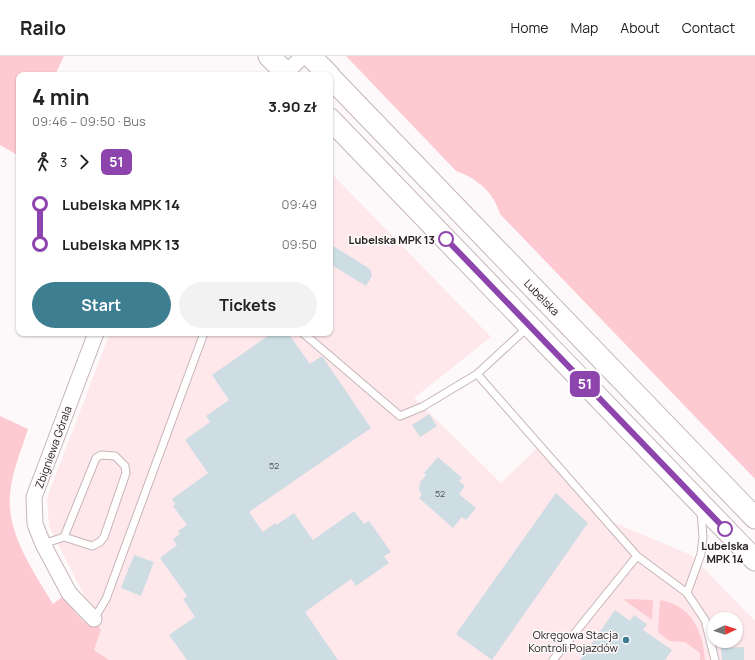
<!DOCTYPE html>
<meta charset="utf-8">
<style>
:root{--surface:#fff;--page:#f2f2f2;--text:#222;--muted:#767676;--line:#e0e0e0;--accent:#3d7e91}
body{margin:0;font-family:Manrope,sans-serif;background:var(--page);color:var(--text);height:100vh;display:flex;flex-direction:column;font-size:15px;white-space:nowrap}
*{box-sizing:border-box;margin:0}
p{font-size:13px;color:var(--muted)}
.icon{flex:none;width:22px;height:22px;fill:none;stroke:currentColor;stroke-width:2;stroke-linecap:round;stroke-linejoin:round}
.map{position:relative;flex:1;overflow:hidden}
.panel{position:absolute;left:16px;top:16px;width:317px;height:264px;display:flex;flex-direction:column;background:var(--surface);border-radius:8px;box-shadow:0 1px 3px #0004}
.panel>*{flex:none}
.badge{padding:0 8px;border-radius:6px;font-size:14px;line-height:26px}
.needle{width:26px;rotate:87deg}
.fabs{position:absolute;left:707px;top:556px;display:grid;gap:8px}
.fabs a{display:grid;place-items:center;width:36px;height:36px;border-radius:50%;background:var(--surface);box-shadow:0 1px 3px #0004;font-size:20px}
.map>.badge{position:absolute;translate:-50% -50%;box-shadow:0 0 0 2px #fff}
.legs{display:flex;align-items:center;gap:6px;height:44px;padding:0 16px;font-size:13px}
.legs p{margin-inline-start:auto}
.overview{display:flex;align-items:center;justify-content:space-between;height:68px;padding:0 16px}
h1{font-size:22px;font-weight:700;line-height:30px}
.cta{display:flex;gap:8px;margin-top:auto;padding:8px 16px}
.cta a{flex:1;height:46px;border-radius:24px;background:var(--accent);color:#fff;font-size:16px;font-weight:700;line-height:46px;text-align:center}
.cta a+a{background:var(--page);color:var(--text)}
ul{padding:0 16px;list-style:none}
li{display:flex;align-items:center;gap:14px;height:40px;font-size:15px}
li i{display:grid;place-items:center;width:6px;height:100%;margin:0 5px;background:currentColor}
li i::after{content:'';width:10px;height:10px;margin:-5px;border:3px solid;border-radius:50%;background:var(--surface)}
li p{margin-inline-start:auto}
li:first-child i{background:linear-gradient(#0000 50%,currentColor 0)}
li:last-child i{background:linear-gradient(currentColor 50%,#0000 0)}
header{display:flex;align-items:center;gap:24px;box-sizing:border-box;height:56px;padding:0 20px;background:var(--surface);border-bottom:1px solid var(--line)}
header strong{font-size:19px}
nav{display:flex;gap:22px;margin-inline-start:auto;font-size:14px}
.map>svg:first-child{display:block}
.built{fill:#fee8eb;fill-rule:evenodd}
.green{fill:#fecad2}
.building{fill:#cddde3}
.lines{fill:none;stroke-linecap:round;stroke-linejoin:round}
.lane-casing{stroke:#c6b5b7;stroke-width:9}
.street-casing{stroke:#c6b5b7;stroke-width:17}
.secondary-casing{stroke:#c6b5b7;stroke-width:23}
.lane{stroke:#fff;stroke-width:7}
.street{stroke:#fff;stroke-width:15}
.secondary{stroke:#fff;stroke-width:21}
.line-1-casing{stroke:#fff;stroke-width:9}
.line-1{stroke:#8e44ad;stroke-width:6}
.stop-1-dot{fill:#fff;stroke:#8e44ad;stroke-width:2}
.poi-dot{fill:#3d7e91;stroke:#fdf9fa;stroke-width:1.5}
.labels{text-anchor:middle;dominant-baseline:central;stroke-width:3;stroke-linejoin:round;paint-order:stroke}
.number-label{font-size:9px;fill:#504f52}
.stop-label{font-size:11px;font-weight:bold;fill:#262021;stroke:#fdf9fa;text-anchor:end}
.street-label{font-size:11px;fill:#262021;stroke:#fdf9fa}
.poi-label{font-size:11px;fill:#262021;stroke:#fdf9fa;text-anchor:end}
</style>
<header>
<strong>Railo</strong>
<nav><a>Home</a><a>Map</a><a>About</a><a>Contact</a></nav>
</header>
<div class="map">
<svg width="755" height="604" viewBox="0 0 755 604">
<rect width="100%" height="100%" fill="#fdf9fa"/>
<path class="built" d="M330 116 491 281 414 342 501 427 537 392 603 462 691 499 755 565V604H108L94 594 101 573 49 470 47 442 110 277H330ZM714 563H736V585H714Z"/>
<path class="green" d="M0 0H64L55 19H19V100L0 89Z
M346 0H755V423L500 158C494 137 477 122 456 115Z
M0 360 28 373C20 398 8 425 10 451 12 486 36 519 53 548L62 541 83 565 92 571 98 568 101 574 94 594 109 604H0Z
M626 543 653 544 652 564 624 544Z
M660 544C691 549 703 575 705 604H700V597L685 586 669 585 658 576Z"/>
<path class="building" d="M330 188 370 213 372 220 366 230 330 208Z
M272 277H288L310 308 322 300 371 372 249 456 263 476 275 467 276 469 294 457 313 484 354 455 364 468 369 465 391 496 384 500 389 507 356 530 351 523 305 556 338 604H187L169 579 195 561 183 543 187 540 160 502 177 489 173 483 180 478 178 475 187 469 173 450 175 448 172 443 208 417 185 384 210 366 206 360 229 344 212 319Z
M429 358 437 370 420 381 412 369Z
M438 401 462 422 459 425 465 430 459 438 476 452 466 464 462 461 453 472 419 442 422 439 419 434 420 426 426 419 424 417Z
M556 437 588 467 492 604 456 578Z
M134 499 154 506 141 540 121 532Z
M615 554 630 565 634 559 647 568 643 574 672 594 665 604H580Z
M744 591V604H722L721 592Z"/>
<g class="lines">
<defs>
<path id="lane" d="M528 271 477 318 637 500 687 537 705 564 715 604
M303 277 400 360 422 351 477 318
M43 488 64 481 96 402 101 399 115 400 125 410 126 417 104 481 100 486 92 490 64 481
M687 537 701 498 703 481 701 456
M94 563 106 543 204 277
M553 604 637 500"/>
<path id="street" d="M284 19 303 0
M94 563 69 537 43 488 35 468 34 441 96 277"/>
<path id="secondary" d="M269 0 288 19
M310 0 329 19
M330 21 755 462
M330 63 755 504"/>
</defs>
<use href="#lane" class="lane-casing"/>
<use href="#street" class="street-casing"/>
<use href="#secondary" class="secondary-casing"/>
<use href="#lane" class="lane"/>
<use href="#street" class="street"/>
<use href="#secondary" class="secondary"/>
</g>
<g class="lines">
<defs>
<path id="line-1" d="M446 183 725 473"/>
</defs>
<use href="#line-1" class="line-1-casing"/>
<use href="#line-1" class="line-1"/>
</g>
<g class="stop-1-dot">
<circle cx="446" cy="183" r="7"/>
<circle cx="725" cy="473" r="7"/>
</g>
<circle class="poi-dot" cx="626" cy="584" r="4"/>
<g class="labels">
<g class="number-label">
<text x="274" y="409">52</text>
<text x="440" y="437">52</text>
</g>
<g class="stop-label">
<text x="435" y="183">Lubelska MPK 13</text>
<text x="725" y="489" text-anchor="middle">Lubelska<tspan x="725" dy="13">MPK 14</tspan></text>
</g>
<g class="street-label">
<text transform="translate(542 241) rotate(46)">Lubelska</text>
<text transform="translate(53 391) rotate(-70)">Zbigniewa Górala</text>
</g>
<g class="poi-label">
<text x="618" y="578">Okręgowa Stacja<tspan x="618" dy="13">Kontroli Pojazdów</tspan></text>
</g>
</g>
</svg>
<div class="fabs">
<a><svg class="needle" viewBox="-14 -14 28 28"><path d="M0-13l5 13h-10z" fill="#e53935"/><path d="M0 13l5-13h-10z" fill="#767676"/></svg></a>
</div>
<b class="badge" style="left:585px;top:328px;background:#8e44ad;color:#fff">51</b>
<section class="panel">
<div class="overview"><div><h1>4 min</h1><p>09:46 – 09:50 · Bus</p></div><b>3.90 zł</b></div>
<div class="legs"><svg class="icon" aria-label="walk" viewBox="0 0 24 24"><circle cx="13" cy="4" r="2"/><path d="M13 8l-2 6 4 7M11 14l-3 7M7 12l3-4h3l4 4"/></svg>3<svg class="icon" aria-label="forward" viewBox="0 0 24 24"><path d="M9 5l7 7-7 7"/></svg><b class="badge" style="background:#8e44ad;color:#fff">51</b></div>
<ul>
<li><i style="color:#8e44ad"></i><b>Lubelska MPK 14</b><p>09:49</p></li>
<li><i style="color:#8e44ad"></i><b>Lubelska MPK 13</b><p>09:50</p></li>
</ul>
<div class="cta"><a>Start</a><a>Tickets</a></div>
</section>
</div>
